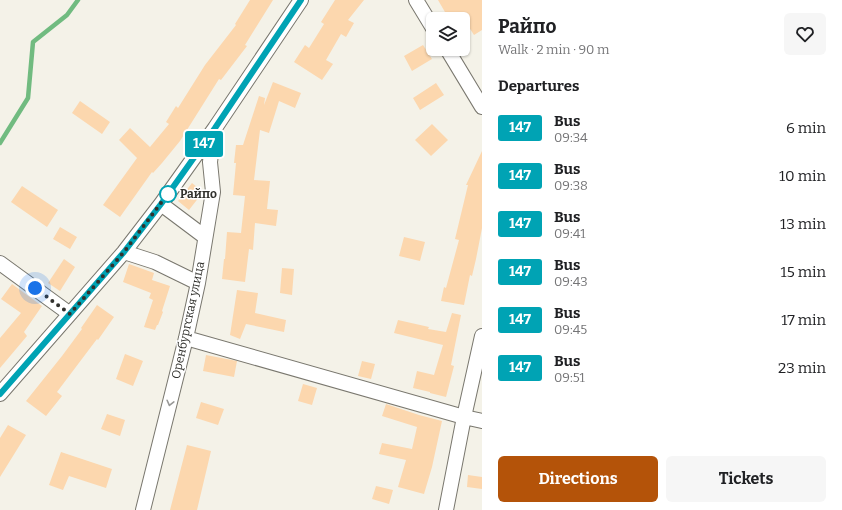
<!DOCTYPE html>
<meta charset="utf-8">
<style>
:root{--surface:#fff;--page:#f6f6f6;--text:#202124;--muted:#757577;--accent:#b45309}
body{margin:0;font-family:Bitter,serif;background:var(--page);color:var(--text);height:100vh;display:flex;flex-direction:column;font-size:15px;white-space:nowrap}
*{box-sizing:border-box;margin:0}
p{font-size:13px;color:var(--muted)}
.icon{flex:none;width:22px;height:22px;fill:none;stroke:currentColor;stroke-width:2;stroke-linecap:round;stroke-linejoin:round}
.map{position:relative;flex:1;overflow:hidden}
.side{display:flex;flex-direction:column;background:var(--surface);width:360px}
.side>*{flex:none}
.badge{padding:0 8px;border-radius:3px;font-size:14px;line-height:26px}
.tools{position:absolute;left:426px;top:12px;display:grid;gap:8px}
.tools a{display:grid;place-items:center;width:44px;height:44px;border-radius:6px;background:var(--surface);box-shadow:0 1px 3px #0004;font-size:20px}
.you{position:absolute;width:20px;height:20px;margin:-10px;border:3px solid #fff;border-radius:50%;background:#1a73e8;box-shadow:0 0 0 6px #1a73e833}
.map>.badge{position:absolute;translate:-50% -50%;box-shadow:0 0 0 2px #fff}
h2{padding:0 16px;font-size:15px;line-height:36px}
.round{display:grid;place-items:center;flex:none;width:42px;height:42px;border-radius:6px;background:var(--page)}
.headline{display:flex;align-items:center;justify-content:space-between;height:68px;padding:0 16px}
h1{font-size:19px;font-weight:700;line-height:30px}
.button{display:flex;gap:8px;margin-top:auto;padding:8px 16px}
.button a{flex:1;height:46px;border-radius:6px;background:var(--accent);color:#fff;font-size:16px;font-weight:700;line-height:46px;text-align:center}
.button a+a{background:var(--page);color:var(--text)}
ul{padding:0;list-style:none}
li{display:flex;align-items:center;gap:12px;height:48px;padding:0 16px}
li div{flex:1}
li b{display:block;font-size:15px}
li em{font-style:normal}
li .badge{min-width:44px;font-weight:700;text-align:center}
main{display:flex;flex:1;min-height:0}
.map>svg:first-child{display:block}
.lines{fill:none;stroke-linecap:round;stroke-linejoin:round}
.stream{stroke:#71bb80;stroke-width:4.5}
.building{fill:#fcd7ae}
.minor-casing{stroke:#79776e;stroke-width:16}
.minor{stroke:#fff;stroke-width:14}
.oneway{stroke:#989896}
.line-casing{stroke:#fff;stroke-width:9}
.line{stroke:#00a3b4;stroke-width:6}
.walk{stroke:#31312d;stroke-width:4;stroke-dasharray:0 7.2}
.stop-dot{fill:#fff;stroke:#00a3b4;stroke-width:2}
.labels{text-anchor:middle;dominant-baseline:central;stroke-width:3;stroke-linejoin:round;paint-order:stroke}
.stop-label{font-size:12px;font-weight:bold;fill:#31312d;stroke:#fff;text-anchor:start}
.street-label{font-size:12px;fill:#31312d;stroke:#fff}
</style>
<main>
<div class="map">
<svg width="482" height="510" viewBox="0 0 482 510">
<rect width="100%" height="100%" fill="#f4f2e8"/>
<g class="lines">
<path class="stream" d="M0 143 28 98 33 42 67 15 78 0"/>
</g>
<path class="building" d="M250 0H273L245 45 247 46 221 80 219 79 180 141 162 163 153 173 152 172 120 217 103 205 137 158 119 140 130 128 150 147 169 124 166 122 176 106 178 108 205 65 236 25 235 24Z
M335 0H364L348 20 354 23 346 37 341 34 326 60 333 64 322 80 294 62 305 45 309 48 324 24 321 22Z
M438 0H482V30L474 35 465 21 468 19H449Z
M423 45 432 59 412 71 404 56Z
M273 82 301 93 295 108 279 101 269 133 260 130 254 180 270 181 267 209 278 210 276 226 255 223 253 250 249 249 245 282 222 279 224 259H225L227 232 241 233 245 196 233 195 236 163H234L236 145H243L259 96 265 98 264 105Z
M436 83 444 95 420 110 413 98Z
M80 101 110 122 102 134 72 113Z
M432 124 448 140 431 156 415 140Z
M482 151V228L476 259 472 276 470 275 464 305 441 301 444 287 446 288 459 240 455 239 468 185H466Z
M192 183 203 192 189 210 178 201Z
M22 186 58 210 47 227 11 202Z
M60 227 77 237 70 249 53 239Z
M404 237 425 242 420 261 399 256Z
M64 259 75 267 60 291 48 283Z
M129 264 154 273 152 280 170 286 162 311 163 312 158 325H157L155 330 144 327 153 300 149 298 151 293 123 282Z
M282 268 294 269 292 295 280 293Z
M12 284 42 306 24 332 27 336 0 368V338L21 313 1 299Z
M237 290 258 293 255 313 286 320 284 332 246 324 240 339 230 335Z
M97 305 114 317 98 340 97 339 57 392 62 396 46 416 26 401 62 356 82 329 81 328Z
M452 313 461 315 451 365 454 366 446 397 430 393V392L413 388 417 371 434 375 443 345 394 333 398 320 429 327 428 329 446 332Z
M125 354 143 361 133 386 116 379Z
M206 355 237 361 234 377 203 371Z
M362 361 375 364 371 379 358 376Z
M303 384 317 388 312 405 298 401Z
M201 402 224 409 218 425 196 418Z
M386 404 419 415 442 421 432 467 424 494 398 487 406 460 379 454 382 443 412 449 417 427 382 416Z
M107 414 125 420 120 436 101 429Z
M8 425 26 435 0 477V438Z
M187 445 211 451 197 510H170Z
M61 452 112 469 106 488 69 476 63 490 49 485Z
M468 475 482 477V489L467 487Z
M376 486 393 490 389 504 372 499Z"/>
<g class="lines">
<defs>
<path id="minor" d="M416 0 433 28
M447 49 482 107
M161 204 205 237
M124 252 155 262 198 283
M0 263 70 314
M186 338 464 417 482 421
M0 394 124 252 161 204 215 128 301 0
M143 510 186 338 198 283 213 192 210 162 214 131
M446 510 464 417 482 336"/>
</defs>
<use href="#minor" class="minor-casing"/>
<use href="#minor" class="minor"/>
</g>
<defs><path id="oneway-chevron" d="M-2-3.5L2.5 0L-2 3.5" fill="none" stroke-width="1.6" stroke-linecap="round" stroke-linejoin="round"/></defs>
<use class="oneway" href="#oneway-chevron" transform="translate(170 403) rotate(104)"/>
<g class="lines">
<defs>
<path id="line" d="M0 394 124 252 161 204 215 128 301 0"/>
</defs>
<use href="#line" class="line-casing"/>
<use href="#line" class="line"/>
<path class="walk" d="M35 288 70 314 124 252 170 191 168 194"/>
</g>
<circle class="stop-dot" cx="168" cy="194" r="8"/>
<g class="labels">
<g class="stop-label">
<text x="180" y="194">Райпо</text>
</g>
<g class="street-label">
<text transform="translate(188 320) rotate(-78)">Оренбургская улица</text>
</g>
</g>
</svg>
<div class="tools">
<a><svg class="icon" aria-label="layers" viewBox="0 0 24 24"><path d="M12 4l9 5-9 5-9-5zM3 14l9 5 9-5"/></svg></a>
</div>
<div class="you" style="left:35px;top:288px"></div>
<b class="badge" style="left:204px;top:144px;background:#00a3b4;color:#fff">147</b>
</div>
<section class="side">
<div class="headline"><div><h1>Райпо</h1><p>Walk · 2 min · 90 m</p></div><a class="round"><svg class="icon" aria-label="heart" viewBox="0 0 24 24"><path d="M12 20l-8-8c-3-5 5-10 8-4 3-6 11-1 8 4z"/></svg></a></div>
<h2>Departures</h2>
<ul>
<li><span class="badge" style="background:#00a3b4;color:#fff">147</span><div><b>Bus</b><p>09:34</p></div><em>6 min</em></li>
<li><span class="badge" style="background:#00a3b4;color:#fff">147</span><div><b>Bus</b><p>09:38</p></div><em>10 min</em></li>
<li><span class="badge" style="background:#00a3b4;color:#fff">147</span><div><b>Bus</b><p>09:41</p></div><em>13 min</em></li>
<li><span class="badge" style="background:#00a3b4;color:#fff">147</span><div><b>Bus</b><p>09:43</p></div><em>15 min</em></li>
<li><span class="badge" style="background:#00a3b4;color:#fff">147</span><div><b>Bus</b><p>09:45</p></div><em>17 min</em></li>
<li><span class="badge" style="background:#00a3b4;color:#fff">147</span><div><b>Bus</b><p>09:51</p></div><em>23 min</em></li>
</ul>
<div class="button"><a>Directions</a><a>Tickets</a></div>
</section>
</main>
